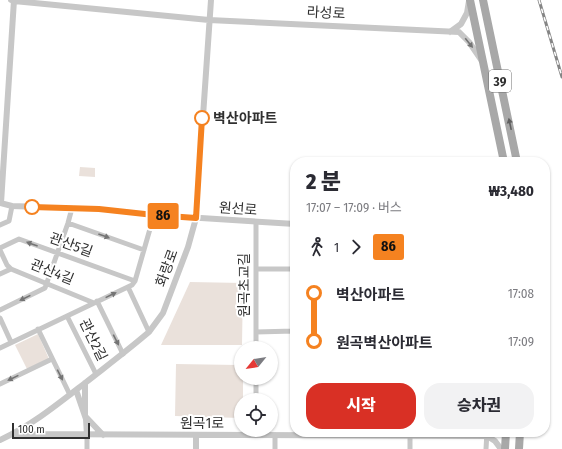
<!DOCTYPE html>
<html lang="ko">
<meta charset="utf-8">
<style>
:root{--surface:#fff;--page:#f2f2f3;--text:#2b2b33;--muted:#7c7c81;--accent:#d93025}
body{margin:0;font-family:"Fira Sans Condensed","Noto Sans KR",sans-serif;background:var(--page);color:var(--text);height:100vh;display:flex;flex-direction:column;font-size:15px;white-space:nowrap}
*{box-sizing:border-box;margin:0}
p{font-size:13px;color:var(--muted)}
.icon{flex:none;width:22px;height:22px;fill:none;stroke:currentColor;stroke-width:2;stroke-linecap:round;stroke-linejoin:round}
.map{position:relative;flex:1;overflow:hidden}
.details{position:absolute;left:290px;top:157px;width:260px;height:280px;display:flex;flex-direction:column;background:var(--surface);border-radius:16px;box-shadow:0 1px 3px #0004}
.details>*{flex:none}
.badge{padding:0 8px;border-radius:3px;font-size:14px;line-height:26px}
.needle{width:26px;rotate:240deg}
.tools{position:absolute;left:234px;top:341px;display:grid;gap:8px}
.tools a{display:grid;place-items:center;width:44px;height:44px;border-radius:50%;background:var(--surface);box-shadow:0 1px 3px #0004;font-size:20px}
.scale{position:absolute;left:12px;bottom:10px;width:78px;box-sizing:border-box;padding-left:4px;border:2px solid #303030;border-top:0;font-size:11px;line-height:14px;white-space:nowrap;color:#303030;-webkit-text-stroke:3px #fff;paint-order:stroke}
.map>.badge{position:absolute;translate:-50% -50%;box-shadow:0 0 0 2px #fff}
.legs{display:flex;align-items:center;gap:6px;height:44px;padding:0 16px;font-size:13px}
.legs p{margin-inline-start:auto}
.head{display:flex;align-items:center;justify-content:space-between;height:68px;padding:0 16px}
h1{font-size:22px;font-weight:800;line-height:30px}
.cta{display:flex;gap:8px;margin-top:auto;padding:8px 16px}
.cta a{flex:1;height:46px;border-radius:16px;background:var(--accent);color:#fff;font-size:16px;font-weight:800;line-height:46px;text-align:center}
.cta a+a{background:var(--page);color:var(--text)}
ul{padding:0 16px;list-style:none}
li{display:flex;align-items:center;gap:14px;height:48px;font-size:15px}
li i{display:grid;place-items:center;width:6px;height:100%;margin:0 5px;background:currentColor}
li i::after{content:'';width:10px;height:10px;margin:-5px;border:3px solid;border-radius:50%;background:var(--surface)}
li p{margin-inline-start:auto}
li:first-child i{background:linear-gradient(#0000 50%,currentColor 0)}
li:last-child i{background:linear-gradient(currentColor 50%,#0000 0)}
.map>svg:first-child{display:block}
.green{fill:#eae1db}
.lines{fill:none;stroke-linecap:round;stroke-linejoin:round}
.minor{stroke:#c7c7c7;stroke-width:5}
.tertiary{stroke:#c7c7c7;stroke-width:6}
.primary{stroke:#a8a8a8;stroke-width:8}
.rail-casing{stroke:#858585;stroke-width:3}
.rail{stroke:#fff;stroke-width:1.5;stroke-dasharray:4.5;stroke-linecap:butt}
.oneway{fill:#747474}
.oneway2{fill:#606060}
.line-1-casing{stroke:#fff;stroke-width:9}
.line-1{stroke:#f58220;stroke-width:6}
.stop-1-dot{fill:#fff;stroke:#f58220;stroke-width:2}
.labels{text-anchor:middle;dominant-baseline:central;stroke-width:4;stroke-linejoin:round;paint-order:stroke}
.shield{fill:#fff;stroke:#6e6e6e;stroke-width:1}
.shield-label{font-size:13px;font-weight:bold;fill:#303030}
.street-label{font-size:14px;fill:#303030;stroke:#fff}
.stop-label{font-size:14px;font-weight:bold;fill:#303030;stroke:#fff;text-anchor:start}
</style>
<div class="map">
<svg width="562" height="449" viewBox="0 0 562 449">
<rect width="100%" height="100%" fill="#fff"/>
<path class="green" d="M80 167 95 168V177L79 176Z
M190 282 243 283 242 345H161Z
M38 334 49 359 27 369 15 345Z
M176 364 238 365 241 369V378H243V400H241V418L175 416Z"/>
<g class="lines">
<path class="minor" d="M256 222V348
M68 223 144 250
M0 225 9 221 12 206
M0 248 19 239 135 281
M0 250 7 265 11 269
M256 269H295
M293 269 294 403H295
M0 274 11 269 94 303
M128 287 149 332
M97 301 123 354
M0 310 45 288 68 223 72 208
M67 316 96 374
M0 318 11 342
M38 329 70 395
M256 332 294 331
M0 348 132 285 135 281 154 215
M256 378V400
M0 384 52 359
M87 435V449
M275 435V449
M410 435V449
M486 449 487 432"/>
<path class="tertiary" d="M11 0 14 1 209 20 459 32 469 42 482 61
M450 32 461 24 467 13 469 1
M0 203 12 206 99 209 154 215 295 224
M1 203 14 0
M85 383V416L103 435
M76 390 86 419 87 435
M13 434 487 436 496 432
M196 435V449
M487 436 495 441 501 449
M0 440C31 426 58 404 85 383 104 368 124 353 143 337L149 332 163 313 188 247 196 218 211 0"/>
<path class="primary" d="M470 0 504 162
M483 0 517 162
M505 449 506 432
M519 449 520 432"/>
<defs>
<path id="rail" d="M539 0 562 77"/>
</defs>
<use href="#rail" class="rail-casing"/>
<use href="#rail" class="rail"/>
</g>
<defs><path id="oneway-solid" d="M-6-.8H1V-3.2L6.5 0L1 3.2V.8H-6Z"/></defs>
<g class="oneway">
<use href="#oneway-solid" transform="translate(469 43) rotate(51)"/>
<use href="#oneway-solid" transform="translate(104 236) rotate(20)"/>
<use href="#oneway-solid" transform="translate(32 244) rotate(-160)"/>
<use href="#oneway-solid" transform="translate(111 295) rotate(-26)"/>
<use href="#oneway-solid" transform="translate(25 298) rotate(154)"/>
<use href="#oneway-solid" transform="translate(116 340) rotate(63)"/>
<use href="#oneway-solid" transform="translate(60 375) rotate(63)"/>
<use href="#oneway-solid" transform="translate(13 378) rotate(154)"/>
</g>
<use class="oneway2" href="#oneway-solid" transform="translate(510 124) rotate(-102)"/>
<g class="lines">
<defs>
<path id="line-1" d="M32 207 99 209 154 215 196 218 202 118"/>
</defs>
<use href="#line-1" class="line-1-casing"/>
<use href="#line-1" class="line-1"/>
</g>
<g class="stop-1-dot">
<circle cx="202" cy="118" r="7"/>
<circle cx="32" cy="207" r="7"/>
</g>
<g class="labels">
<rect class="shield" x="489" y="70" width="22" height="22" rx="3"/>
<g class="shield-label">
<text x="500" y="81">39</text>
</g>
<g class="street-label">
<text transform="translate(326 13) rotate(3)">라성로</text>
<text transform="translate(238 209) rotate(4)">원선로</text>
<text transform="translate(71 245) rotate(20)">관산5길</text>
<text transform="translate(167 268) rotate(-70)">화랑로</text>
<text transform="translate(52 272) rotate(22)">관산4길</text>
<text transform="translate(244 285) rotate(-90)">원곡초교길</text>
<text transform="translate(93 340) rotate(64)">관산2길</text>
<text x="202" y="423">원곡1로</text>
</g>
<g class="stop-label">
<text x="213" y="118">벽산아파트</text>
</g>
</g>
</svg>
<div class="tools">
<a><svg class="needle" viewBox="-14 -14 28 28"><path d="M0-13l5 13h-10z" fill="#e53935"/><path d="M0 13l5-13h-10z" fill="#7c7c81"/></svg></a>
<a><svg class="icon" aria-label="locate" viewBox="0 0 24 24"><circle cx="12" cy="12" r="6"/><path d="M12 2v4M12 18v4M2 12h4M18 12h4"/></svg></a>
</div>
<div class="scale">100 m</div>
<b class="badge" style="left:163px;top:216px;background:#f58220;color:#111">86</b>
<section class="details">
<div class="head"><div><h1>2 분</h1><p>17:07 – 17:09 · 버스</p></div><b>₩3,480</b></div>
<div class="legs"><svg class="icon" aria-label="walk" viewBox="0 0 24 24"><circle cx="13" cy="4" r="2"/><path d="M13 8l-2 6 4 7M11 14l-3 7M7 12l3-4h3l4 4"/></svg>1<svg class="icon" aria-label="forward" viewBox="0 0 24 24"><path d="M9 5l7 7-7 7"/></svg><b class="badge" style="background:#f58220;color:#111">86</b></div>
<ul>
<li><i style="color:#f58220"></i><b>벽산아파트</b><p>17:08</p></li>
<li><i style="color:#f58220"></i><b>원곡벽산아파트</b><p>17:09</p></li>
</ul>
<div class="cta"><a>시작</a><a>승차권</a></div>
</section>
</div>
